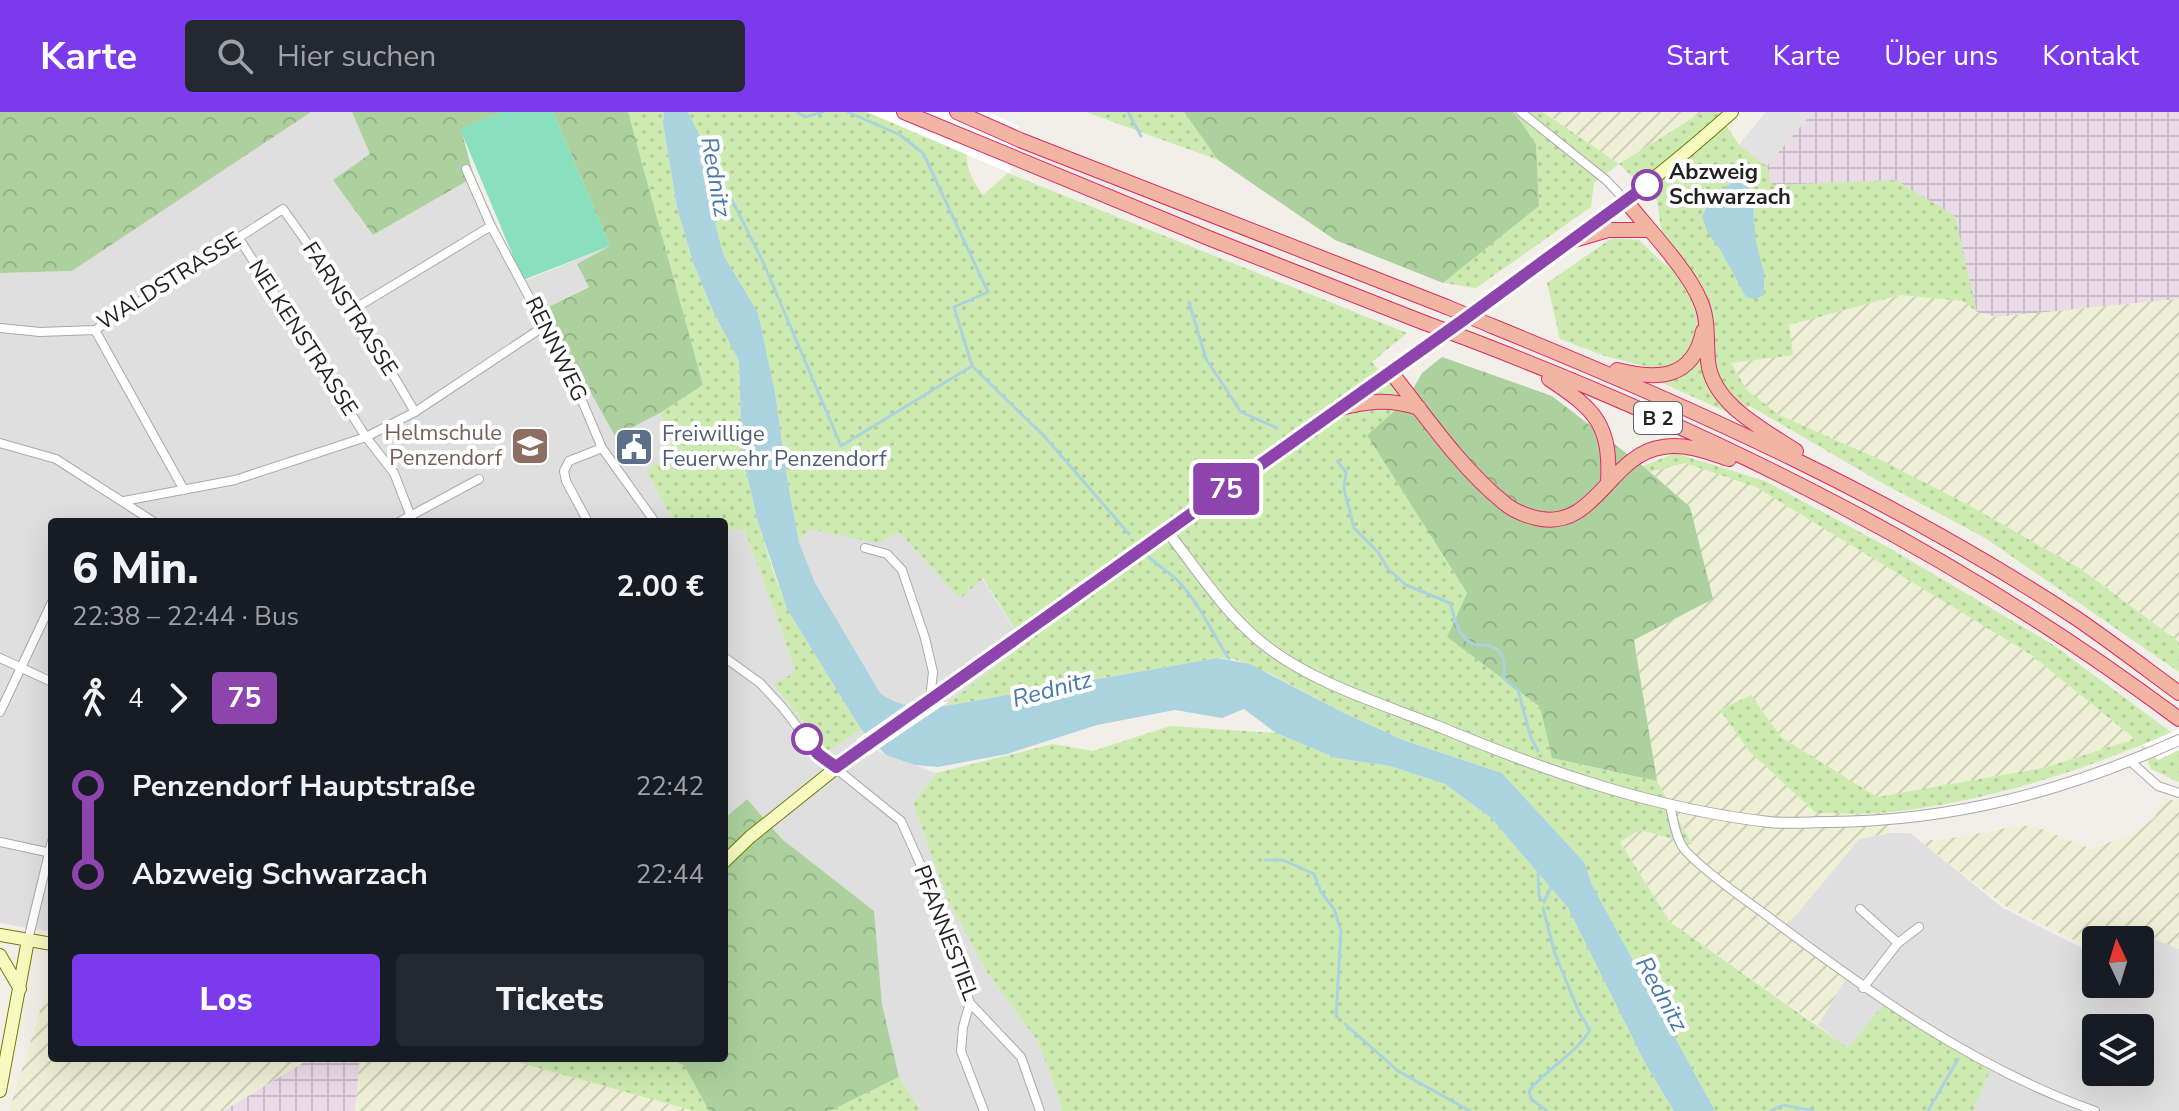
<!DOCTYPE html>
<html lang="de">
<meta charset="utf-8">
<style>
:root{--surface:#171b24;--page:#242831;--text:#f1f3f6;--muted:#9ea1a6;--accent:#7c3aed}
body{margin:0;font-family:"Nunito Sans",sans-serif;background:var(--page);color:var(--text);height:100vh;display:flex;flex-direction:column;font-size:30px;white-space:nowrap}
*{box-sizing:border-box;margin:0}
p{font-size:26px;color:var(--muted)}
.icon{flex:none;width:44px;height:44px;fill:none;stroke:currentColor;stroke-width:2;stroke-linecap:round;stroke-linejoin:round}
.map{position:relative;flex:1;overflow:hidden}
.details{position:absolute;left:48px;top:406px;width:680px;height:544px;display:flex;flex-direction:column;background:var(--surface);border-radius:8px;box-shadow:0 8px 32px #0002}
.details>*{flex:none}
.badge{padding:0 16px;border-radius:6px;font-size:28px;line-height:52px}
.needle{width:52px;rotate:356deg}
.controls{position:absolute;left:2082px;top:814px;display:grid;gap:16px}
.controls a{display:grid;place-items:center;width:72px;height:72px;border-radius:8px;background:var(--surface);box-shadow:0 8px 32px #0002;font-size:40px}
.map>.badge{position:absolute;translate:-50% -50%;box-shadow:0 0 0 4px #fff}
.legs{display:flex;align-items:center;gap:12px;height:88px;padding:0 24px;font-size:26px}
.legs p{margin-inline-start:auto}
.head{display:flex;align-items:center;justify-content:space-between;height:136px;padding:0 24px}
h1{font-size:44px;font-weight:800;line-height:60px}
.cta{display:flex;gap:16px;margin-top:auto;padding:16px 24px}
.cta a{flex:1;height:92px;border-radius:8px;background:var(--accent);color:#fff;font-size:32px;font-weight:800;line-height:92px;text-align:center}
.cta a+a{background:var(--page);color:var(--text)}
ul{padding:0 24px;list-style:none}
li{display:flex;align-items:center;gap:28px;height:88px;font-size:30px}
li i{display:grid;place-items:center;width:12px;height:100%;margin:0 10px;background:currentColor}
li i::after{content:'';width:20px;height:20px;margin:-10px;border:6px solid;border-radius:50%;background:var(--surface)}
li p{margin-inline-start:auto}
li:first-child i{background:linear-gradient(#0000 50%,currentColor 0)}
li:last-child i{background:linear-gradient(currentColor 50%,#0000 0)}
header{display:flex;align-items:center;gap:48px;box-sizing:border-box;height:112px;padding:0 40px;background:var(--accent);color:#fff}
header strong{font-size:38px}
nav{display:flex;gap:44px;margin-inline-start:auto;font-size:28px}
.search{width:560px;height:72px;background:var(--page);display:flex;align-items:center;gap:20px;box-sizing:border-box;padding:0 28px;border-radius:8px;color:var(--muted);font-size:30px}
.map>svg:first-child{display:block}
.residential{fill:#e0dfdf;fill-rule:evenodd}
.industrial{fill:url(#industrial-grid)}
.farmland{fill:url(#farmland-furrows)}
.grass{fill:url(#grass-dots)}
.forest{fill:url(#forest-crowns)}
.pitch{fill:#88e0be}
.parking{fill:#e2e2e2}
.water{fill:#aad3df}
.pier{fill:#fff}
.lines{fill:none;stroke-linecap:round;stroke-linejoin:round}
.stream{stroke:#aad3df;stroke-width:3}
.minor-casing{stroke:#a9a9a9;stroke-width:10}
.tertiary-casing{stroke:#a9a9a9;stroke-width:12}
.secondary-casing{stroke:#707d05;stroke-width:14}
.trunk-casing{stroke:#dc2a67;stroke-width:16}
.minor{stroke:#fff;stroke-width:8}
.tertiary{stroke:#fff;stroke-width:10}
.secondary{stroke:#f7fabf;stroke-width:12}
.trunk{stroke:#f2b4a3;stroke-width:14}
.trunk-bridge-casing{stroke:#dc2a67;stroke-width:16;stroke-linecap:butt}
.trunk-bridge{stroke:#f2b4a3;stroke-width:14}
.line-1-casing{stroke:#fff;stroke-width:18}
.line-1{stroke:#8e44ad;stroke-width:12}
.stop-1-dot{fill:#fff;stroke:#8e44ad;stroke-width:4}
.labels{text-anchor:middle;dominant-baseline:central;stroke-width:8;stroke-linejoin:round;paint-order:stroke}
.shield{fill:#fff;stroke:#646464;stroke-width:2}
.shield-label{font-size:20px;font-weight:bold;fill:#222}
.stop-label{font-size:22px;font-weight:bold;fill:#222;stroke:#fff;text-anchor:start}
.street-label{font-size:22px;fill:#222;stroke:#fff}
.education-label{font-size:22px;fill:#785e54;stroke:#fff;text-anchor:end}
.service-label{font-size:22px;fill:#4e5e75;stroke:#fff;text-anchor:start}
.water-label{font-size:24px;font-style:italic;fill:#4a7aab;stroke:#fff}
</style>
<header>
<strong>Karte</strong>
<div class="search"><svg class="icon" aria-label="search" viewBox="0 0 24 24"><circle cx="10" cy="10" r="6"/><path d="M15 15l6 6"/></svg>Hier suchen</div>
<nav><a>Start</a><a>Karte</a><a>Über uns</a><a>Kontakt</a></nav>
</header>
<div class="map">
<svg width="2179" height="999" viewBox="0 0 2179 999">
<defs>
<pattern id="industrial-grid" width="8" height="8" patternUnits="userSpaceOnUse" patternTransform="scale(2)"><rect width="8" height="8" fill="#ebdbe8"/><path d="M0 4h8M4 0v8" fill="none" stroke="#c9bcc7"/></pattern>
<pattern id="farmland-furrows" width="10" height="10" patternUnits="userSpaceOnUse" patternTransform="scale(2)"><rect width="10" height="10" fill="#eef0d5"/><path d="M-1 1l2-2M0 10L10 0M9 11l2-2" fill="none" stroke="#ccceb7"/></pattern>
<pattern id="grass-dots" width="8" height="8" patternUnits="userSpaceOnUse" patternTransform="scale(2)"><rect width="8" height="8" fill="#cdebb0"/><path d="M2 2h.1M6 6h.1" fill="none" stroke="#b0c997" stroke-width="1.8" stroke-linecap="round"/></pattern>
<pattern id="forest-crowns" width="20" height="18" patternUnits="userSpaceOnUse" patternTransform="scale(2)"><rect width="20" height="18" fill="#add19e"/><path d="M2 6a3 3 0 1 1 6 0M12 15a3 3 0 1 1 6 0" fill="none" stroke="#95b388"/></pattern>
</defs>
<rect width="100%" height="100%" fill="#f2efe9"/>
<path class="residential" d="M311 0H352L370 42 373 123 474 65 524 169 610 134 589 174 544 197 615 323 660 301 674 339 646 359 674 410H52V820L0 811V161L72 159Z
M724 417 745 418 796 560 774 573 827 640 815 471 799 430 810 417 878 430 899 420 959 486 982 466 1024 533 945 594 877 639 936 661 913 692 948 788 987 860 1039 931 1063 999H921L899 965 882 892 874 799 782 727 747 687 724 707Z
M1890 721H1910L2003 796 2096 843V872H2140V828H2136L2139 820 2179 837V999H1973L1990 959 1883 894 1848 937 1818 913 1848 863 1786 815 1859 727ZM2096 916H2140V960H2096Z"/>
<path class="industrial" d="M1766 0H2179V187L1997 205 1977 200 1963 189 1772 73 1767 54 1739 33Z
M311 946H360L355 999H223Z"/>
<path class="farmland" d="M1543 0H1702L1619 52Z
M1900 183 1963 189 1977 200 1997 205 2179 187V530L2082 457 2024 425 1881 348 1779 303 1747 278 1730 250 1792 243 1789 213Z
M1685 351 1756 375 1902 462 2030 542 2135 627 2043 656 1877 685 1781 625 1751 583 1721 598 1749 639 1816 701 1889 700 1890 721 1859 727 1786 814 1848 863 1818 913 1670 810 1620 730 1640 718 1692 731 1657 669 1634 528 1690 395 1650 360Z
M2165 687 2179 689V837L2139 821 2136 828H2096V839L2005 794 1920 729 1960 725 2022 713 2042 717 2091 737 2133 722 2154 706Z
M52 861V946H311L223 999H9Z
M360 946H503L695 999H355Z"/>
<path class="grass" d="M628 0H664L663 11 677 96 693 150 713 199 739 249 742 342 758 410 772 456 787 497 861 617 827 640 773 572 796 560 745 418 724 417V410H674L646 359 674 339 660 301 703 273Z
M688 0H978C964 32 960 54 983 83L1008 61 1407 221 1372 250 1406 289 1367 323 1467 481 1447 525 1540 595 1552 646 1657 669 1692 732 1640 718 1620 730 1670 810 1848 936 1883 893 1990 959 1973 999H1715L1592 773 1584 750 1502 661 1403 628 1342 600 1269 561 1234 547 1217 546 945 594 1024 532 983 466 960 487 899 420 878 431 810 417 799 430 787 366 775 280 758 201 723 142 715 110 707 40Z
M1086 0H1184L1218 48Z
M1514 0H1543L1619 52 1702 0H1718L1739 33 1767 54 1772 73 1896 68 1955 104 1977 200 1963 189 1900 183 1789 213 1793 243 1731 251 1747 278 1779 303 1881 348 1972 395 2081 457 2179 530V560L1985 426 1875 367 1750 294 1731 302 1658 269 1651 256 1605 244 1560 227 1547 171 1612 126 1639 128 1666 154 1657 88 1619 52 1594 71 1591 95 1476 176 1443 171 1539 94 1536 32Z
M1675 341 1765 369 1884 433 2052 532 2179 626V670L2151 657 2141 633C2060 666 1978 690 1891 700 1867 703 1841 701 1816 701L1749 639 1720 598 1751 583 1781 625 1877 685 2043 656 2135 627 2030 542 1756 375 1685 351 1650 360 1643 354Z
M1170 614 1276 621 1336 646 1390 654 1445 672 1491 706 1568 796 1646 953 1674 999H1063L1039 931 987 860 948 788 913 692 936 661 1053 632 1093 639Z
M503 946H664L684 953 709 999H695Z
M899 965 921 999H830Z"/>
<path class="forest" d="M0 0H311L72 159 0 161Z
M352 0H502L461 17 474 65 373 123 333 68 370 42Z
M553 0H628L703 273 660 301 615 324 544 197 589 175 577 152 610 134Z
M1184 0H1514L1536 32 1539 94 1443 171 1335 128 1218 48Z
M1442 245 1552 284 1643 354 1690 395 1713 487 1634 528 1657 669 1552 646 1540 595 1447 525 1467 481 1367 323 1406 289 1422 261Z
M747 687 782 727 874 799 882 892 899 965 830 999H709L684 953 664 946H724V707Z"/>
<path class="pitch" d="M502 0H553L610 134 523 168 460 17Z"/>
<path class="parking" d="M1766 0H1813L1767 54 1739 33Z"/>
<path class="water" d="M664 0H688L707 39 715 110 723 142 758 201 775 280 787 366 799 430 815 471 880 581C899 596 921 596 945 594L1217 546 1250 552 1342 600 1403 628 1502 661 1584 750 1592 773 1715 999H1674L1646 953 1568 796 1491 706 1445 672 1390 654 1336 646 1276 621 1244 597 1222 606 1175 598 1097 613 1007 642 938 655 915 653 886 643 861 617 787 497 758 410 742 342 739 249 713 199 693 150 677 96 663 11Z
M1741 68 1750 78 1753 97 1756 130 1764 161V183L1755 187 1746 185 1721 139 1708 121 1702 105C1709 87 1722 73 1741 68Z"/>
<path class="pier" d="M867 0H987L1019 14 1010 61Z
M912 589 948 590 868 644 856 628Z
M2179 617V638L2158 648 2142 633Z"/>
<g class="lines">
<path class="stream" d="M797 0 805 5 823 0
M848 0 900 23 923 41 988 180 954 195 972 254 1045 325 1129 422
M1128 0 1141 24
M712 81 730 84 764 152 841 334 972 254
M1189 190 1206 247 1241 300 1277 316
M1337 349 1346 360 1344 377 1354 416 1378 440 1388 457 1406 473 1450 491C1454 504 1458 524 1471 531 1477 534 1484 532 1490 534 1506 539 1505 554 1504 567L1518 578 1531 626 1538 639
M1143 439C1153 451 1166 457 1177 468 1200 491 1211 520 1229 547
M1265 748H1283L1314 762 1321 780 1334 797 1341 819 1336 904 1338 906
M1538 762 1539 784 1544 790
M1544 790 1551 775
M1543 796 1555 842 1579 900 1590 918C1575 943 1547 956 1529 979L1531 987 1547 999
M1345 912 1398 959 1470 999
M1770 999 1783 993 1814 999
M1928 999 1958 947"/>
<defs>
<path id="minor" d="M1521 0 1606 68 1626 89
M466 57 491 114 572 265 602 336 655 410
M238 125 366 325 394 361 413 410
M354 197 491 114
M0 216 40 220 95 218 283 97 354 197 415 300
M95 218 184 378
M0 331 56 347 154 410
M124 389 235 368 366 325 415 300 546 213
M399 410 479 367
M588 410 566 369 564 359 569 349 602 336
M865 436 887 442 902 458 925 526 933 560 930 587
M724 545 760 571 783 596 818 642 901 709 930 774 970 891 1021 945 1040 999
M0 546 52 570
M0 600 52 490
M2130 649 2158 674 2179 681
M1670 694C1673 706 1675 723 1682 734 1691 749 1745 788 1762 800 1866 878 1971 955 2095 999
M0 730 51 741
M1860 797 1898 831 1863 876
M28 828 52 729
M1898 831 1919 815
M970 891 963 915 961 939 984 999"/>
<path id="tertiary" d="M1167 419C1196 456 1224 500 1261 530 1311 571 1380 591 1440 615 1545 659 1655 697 1769 710 1789 712 1810 710 1829 710 1954 709 2066 679 2179 628"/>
<path id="secondary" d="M724 750 750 725 856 640 1534 157C1602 107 1669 57 1732 0
M0 823 52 832
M0 843 20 877
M0 979 28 828"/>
<path id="trunk" d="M904 0 1211 127 1425 211
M957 0 1020 28 1447 195
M1626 89C1648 117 1687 157 1700 188 1709 207 1706 229 1708 249 1712 292 1763 317 1796 339
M1574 128 1608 118H1649
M1492 214C1694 296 1893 386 2076 506 2111 530 2145 556 2179 581
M1471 228C1726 326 1960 443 2179 607
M1617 258C1657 268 1693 268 1703 219
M1390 259C1425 303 1459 354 1503 390 1512 398 1524 403 1536 406 1596 420 1609 342 1663 335 1686 331 1708 340 1729 347
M1549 267C1596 298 1611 313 1608 371
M1337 297C1367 289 1389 286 1419 296"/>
</defs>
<use href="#minor" class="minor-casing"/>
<use href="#tertiary" class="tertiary-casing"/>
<use href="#secondary" class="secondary-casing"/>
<use href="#trunk" class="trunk-casing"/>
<use href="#minor" class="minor"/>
<use href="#tertiary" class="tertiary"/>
<use href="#secondary" class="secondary"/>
<use href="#trunk" class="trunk"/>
<defs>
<path id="trunk-bridge" d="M1447 195 1492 214
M1425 211 1471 228"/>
</defs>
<use href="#trunk-bridge" class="trunk-bridge-casing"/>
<use href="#trunk-bridge" class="trunk-bridge"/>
</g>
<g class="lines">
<defs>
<path id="line-1" d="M807 627 818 642 836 655 1462 209 1647 73"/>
</defs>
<use href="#line-1" class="line-1-casing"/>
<use href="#line-1" class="line-1"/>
</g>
<defs>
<symbol id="school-square" viewBox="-11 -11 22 22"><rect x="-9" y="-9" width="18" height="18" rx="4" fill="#8d6e63" stroke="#fff"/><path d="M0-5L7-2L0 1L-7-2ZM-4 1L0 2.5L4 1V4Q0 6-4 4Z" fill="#fff"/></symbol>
<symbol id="civic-square" viewBox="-11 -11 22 22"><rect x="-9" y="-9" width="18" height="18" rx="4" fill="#5c6f8a" stroke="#fff"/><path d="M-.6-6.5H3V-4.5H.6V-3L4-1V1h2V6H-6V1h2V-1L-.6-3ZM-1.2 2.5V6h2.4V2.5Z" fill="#fff"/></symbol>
</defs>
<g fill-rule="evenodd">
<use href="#school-square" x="508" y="312" width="44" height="44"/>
<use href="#civic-square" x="612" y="313" width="44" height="44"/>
</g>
<g class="stop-1-dot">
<circle cx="1647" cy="73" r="14"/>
<circle cx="807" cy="627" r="14"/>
</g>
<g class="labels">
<rect class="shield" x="1634" y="290" width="48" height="32" rx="6"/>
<g class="shield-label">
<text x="1658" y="306">B 2</text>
</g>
<g class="stop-label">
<text x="1669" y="60">Abzweig<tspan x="1669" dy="25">Schwarzach</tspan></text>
</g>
<g class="street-label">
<text transform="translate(169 169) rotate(-32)">WALDSTRASSE</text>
<text transform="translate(350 197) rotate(57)">FARNSTRASSE</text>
<text transform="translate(303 226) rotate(57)">NELKENSTRASSE</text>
<text transform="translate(556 237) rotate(64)">RENNWEG</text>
<text transform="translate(946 821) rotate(69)">PFANNESTIEL</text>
</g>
<g class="education-label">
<text x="502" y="321">Helmschule<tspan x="502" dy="25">Penzendorf</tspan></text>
</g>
<g class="service-label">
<text x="662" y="322">Freiwillige<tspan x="662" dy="25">Feuerwehr Penzendorf</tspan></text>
</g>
<g class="water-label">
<text transform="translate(716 65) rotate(80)">Rednitz</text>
<text transform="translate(1052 577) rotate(-15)">Rednitz</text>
<text transform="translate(1662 882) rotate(61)">Rednitz</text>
</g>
</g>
</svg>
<div class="controls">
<a><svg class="needle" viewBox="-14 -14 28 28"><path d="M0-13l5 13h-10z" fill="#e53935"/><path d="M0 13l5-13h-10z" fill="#9ea1a6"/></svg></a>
<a><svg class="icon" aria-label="layers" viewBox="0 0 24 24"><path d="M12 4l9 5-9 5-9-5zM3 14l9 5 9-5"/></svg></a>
</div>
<b class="badge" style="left:1226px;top:377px;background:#8e44ad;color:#fff">75</b>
<section class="details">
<div class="head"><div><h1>6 Min.</h1><p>22:38 – 22:44 · Bus</p></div><b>2.00 €</b></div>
<div class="legs"><svg class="icon" aria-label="walk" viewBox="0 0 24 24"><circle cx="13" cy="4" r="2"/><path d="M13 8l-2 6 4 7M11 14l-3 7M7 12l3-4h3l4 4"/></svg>4<svg class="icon" aria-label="forward" viewBox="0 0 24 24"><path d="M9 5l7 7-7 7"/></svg><b class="badge" style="background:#8e44ad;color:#fff">75</b></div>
<ul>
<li><i style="color:#8e44ad"></i><b>Penzendorf Hauptstraße</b><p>22:42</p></li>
<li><i style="color:#8e44ad"></i><b>Abzweig Schwarzach</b><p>22:44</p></li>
</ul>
<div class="cta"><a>Los</a><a>Tickets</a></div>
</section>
</div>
